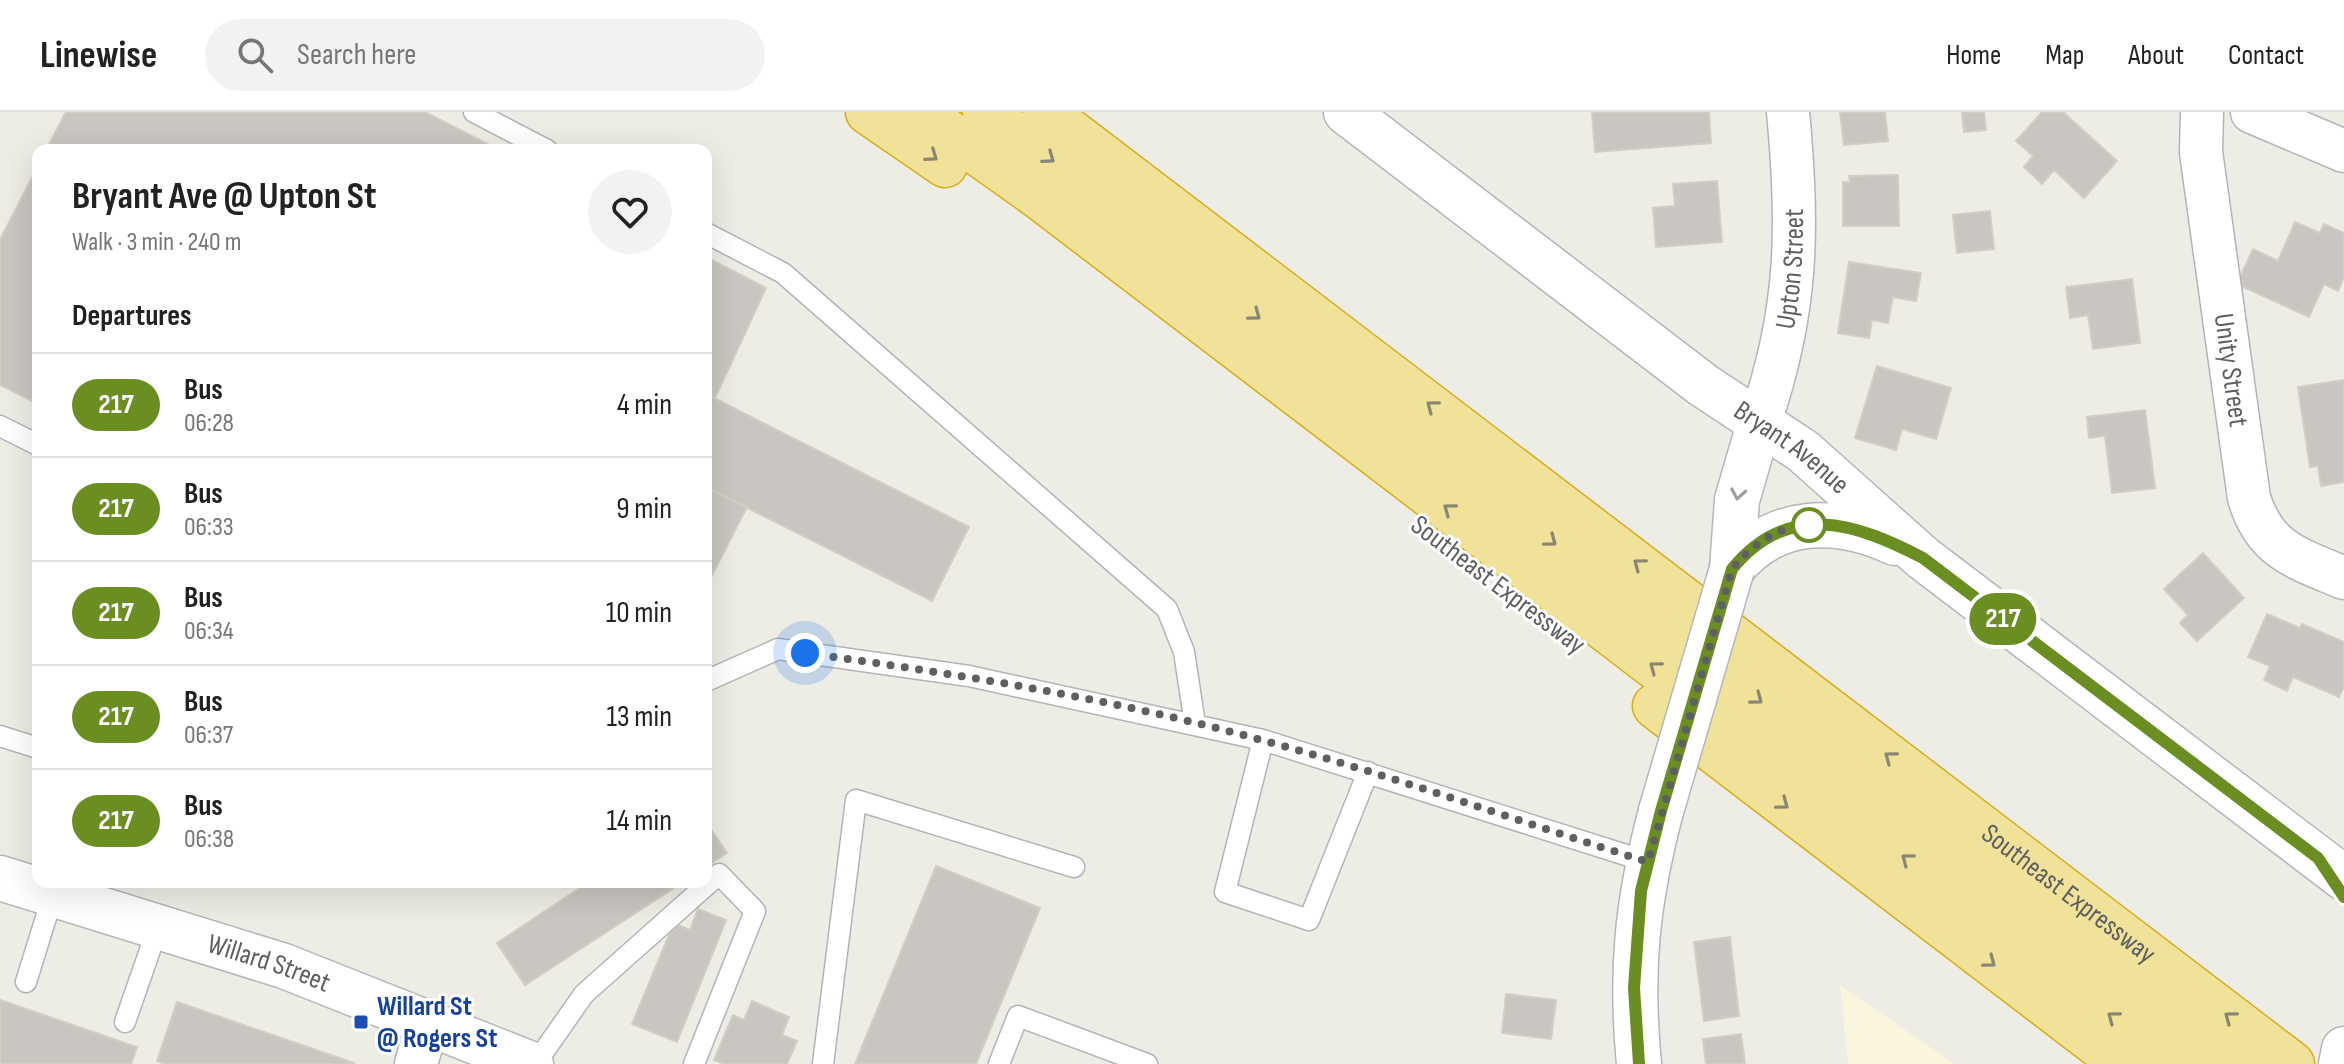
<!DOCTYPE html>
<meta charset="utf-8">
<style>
:root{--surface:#fff;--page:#f2f2f2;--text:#222;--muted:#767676;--line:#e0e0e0}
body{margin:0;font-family:"Sofia Sans Condensed",sans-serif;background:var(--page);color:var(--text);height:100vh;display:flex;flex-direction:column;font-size:30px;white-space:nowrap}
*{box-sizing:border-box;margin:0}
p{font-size:26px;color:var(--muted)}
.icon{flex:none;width:44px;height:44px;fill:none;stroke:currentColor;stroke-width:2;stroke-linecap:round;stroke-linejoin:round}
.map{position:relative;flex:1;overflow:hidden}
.sheet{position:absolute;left:32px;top:32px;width:680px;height:744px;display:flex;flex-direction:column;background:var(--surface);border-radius:16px;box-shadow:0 8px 32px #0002}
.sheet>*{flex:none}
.badge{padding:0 16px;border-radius:26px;font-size:28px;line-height:52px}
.you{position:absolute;width:40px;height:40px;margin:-20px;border:6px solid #fff;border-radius:50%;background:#1a73e8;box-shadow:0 0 0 12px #1a73e833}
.map>.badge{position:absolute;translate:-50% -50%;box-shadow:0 0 0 4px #fff}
h2{padding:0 40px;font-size:30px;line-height:72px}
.round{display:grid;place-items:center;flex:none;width:84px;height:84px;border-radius:42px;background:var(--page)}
.headline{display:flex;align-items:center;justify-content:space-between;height:136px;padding:0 40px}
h1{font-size:38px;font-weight:700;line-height:60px}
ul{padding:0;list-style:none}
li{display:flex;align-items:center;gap:24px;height:104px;padding:0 40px;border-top:2px solid var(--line)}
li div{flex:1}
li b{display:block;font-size:30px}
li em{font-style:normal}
li .badge{min-width:88px;font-weight:700;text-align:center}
header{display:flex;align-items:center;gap:48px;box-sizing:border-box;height:112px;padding:0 40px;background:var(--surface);border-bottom:2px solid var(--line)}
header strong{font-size:38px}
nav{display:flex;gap:44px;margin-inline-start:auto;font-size:28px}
.search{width:560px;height:72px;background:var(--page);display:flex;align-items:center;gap:20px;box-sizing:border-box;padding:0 28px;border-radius:44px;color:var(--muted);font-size:30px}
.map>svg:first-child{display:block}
.commercial{fill:#faf6dd}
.building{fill:#c9c6c1;stroke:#d1cec4;stroke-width:2}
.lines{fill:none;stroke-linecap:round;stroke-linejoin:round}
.lane-casing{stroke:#b2b4b8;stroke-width:23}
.street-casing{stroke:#b2b4b8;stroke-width:45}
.secondary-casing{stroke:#b4b6ba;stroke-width:47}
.highway-casing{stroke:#d8ad1a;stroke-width:47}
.lane{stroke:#fff;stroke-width:20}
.street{stroke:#fff;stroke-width:42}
.secondary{stroke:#fff;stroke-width:44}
.highway{stroke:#f1e299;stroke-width:44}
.secondary-bridge-casing{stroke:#b4b6ba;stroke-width:47;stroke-linecap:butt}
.secondary-bridge{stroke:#fff;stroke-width:44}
.oneway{stroke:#898673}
.oneway2{stroke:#9e9fa1}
.line-casing{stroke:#fff;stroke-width:18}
.line{stroke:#6b8e23;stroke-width:12}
.walk{stroke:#5d5f63;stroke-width:8;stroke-dasharray:0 14.4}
.stop-dot{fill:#fff;stroke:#6b8e23;stroke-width:4}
.transit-dot{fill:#1a4fb4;stroke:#fff;stroke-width:3}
.labels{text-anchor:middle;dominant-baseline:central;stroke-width:6;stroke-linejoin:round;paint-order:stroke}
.street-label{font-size:28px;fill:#5d5f63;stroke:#fff}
.transit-label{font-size:28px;font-weight:bold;fill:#164399;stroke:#fff;text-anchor:start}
</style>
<header>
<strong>Linewise</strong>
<div class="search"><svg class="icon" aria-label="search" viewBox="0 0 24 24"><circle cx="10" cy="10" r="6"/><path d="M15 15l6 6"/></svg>Search here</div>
<nav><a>Home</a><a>Map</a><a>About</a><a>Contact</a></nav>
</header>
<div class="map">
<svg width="2344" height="952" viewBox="0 0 2344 952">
<rect width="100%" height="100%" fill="#edece5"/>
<path class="commercial" d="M1840 873 1955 952H1848Z"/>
<path class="building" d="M66 0H425L499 38H46Z
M1592 0H1709L1711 31 1595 40Z
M1840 0H1885L1888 29 1844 33Z
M1962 0H1984L1986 18 1964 20Z
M2042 0H2063L2117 49 2084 86 2054 58 2042 72 2024 55 2033 44 2016 29Z
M38 54V292L0 273V128Z
M1898 63 1899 114H1843V70H1850L1849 64Z
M1717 69 1722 130 1656 135 1653 96 1675 94 1673 72Z
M1990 99 1994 137 1957 141 1953 103Z
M2295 110 2320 121 2324 112 2344 121V165L2338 179 2324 172 2309 205 2237 172 2253 137 2278 149Z
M706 145 766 176 715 286 706 282Z
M1849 150 1921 161 1916 189 1893 185 1888 211 1872 208 1869 226 1838 221Z
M2132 167 2140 231 2093 237 2088 203 2070 206 2066 175Z
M1877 254 1951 276 1936 327 1902 317 1896 338 1855 326Z
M2344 268V370L2321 374 2318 354 2310 355 2298 275Z
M706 282 969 415 932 489 706 375Z
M2145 298 2155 376 2112 381 2105 324 2089 326 2087 305Z
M706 375 747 395 706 475Z
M2203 441 2244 486 2197 529 2180 511 2188 503 2164 477Z
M2267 502 2300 516 2302 512 2344 530V574L2339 585 2293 565 2287 579 2264 568 2270 554 2248 545Z
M706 710 727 741 706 755Z
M936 754 1040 796 976 952H855Z
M589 770H683L525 873 497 831Z
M698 797 726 808 677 930 632 912 674 811 690 818Z
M1730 825 1739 904 1704 909 1694 830Z
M1506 882 1556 888 1551 927 1502 921Z
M0 888 137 935 131 952H0Z
M752 889 789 905 782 923 797 929 787 952H724L714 948 733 903 744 908Z
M177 890 354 951 353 952H167L157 949Z
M1741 922 1745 952H1706L1703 927Z"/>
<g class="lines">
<defs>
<path id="lane" d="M474 0 547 38
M706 121 783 161 1167 497 1184 540 1195 612
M0 314 38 333
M706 569 778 537 969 564 1263 628 1648 750
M0 624 38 636
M1263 628 1225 780 1309 808 1368 660
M26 870 53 783
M125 910 158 815
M535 952 584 882 719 762 755 799 694 952
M823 952 856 688 1074 755
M999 952 1018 904 1147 952"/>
<g id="street">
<path id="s1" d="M2202 0 2201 40 2249 386C2265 439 2297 446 2344 466"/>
<path d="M2252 0 2344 39"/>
<path id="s2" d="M1760 309C1798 199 1799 115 1788 0"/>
<path d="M416 952 428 910"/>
</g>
<g id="secondary">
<path id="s3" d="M1346 0 1703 273 1803 339 1923 446 2344 766"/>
<path d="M1732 457C1774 404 1837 404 1895 431"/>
<path d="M1732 457 1737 388 1760 309"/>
<path id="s4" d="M0 766 284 854 531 952"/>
<path d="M1639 952C1630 858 1637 790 1661 699"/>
<path d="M2341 952 2344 937"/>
</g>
<g id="highway">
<path d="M868 0 945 53"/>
<path d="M920 0 1038 84 2175 952"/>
<path d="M985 0 2234 952"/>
<path id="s5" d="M1045 0 2292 952"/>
<path d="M1655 594 2123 952"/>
</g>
</defs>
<use href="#lane" class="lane-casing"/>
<use href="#street" class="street-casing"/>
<use href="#secondary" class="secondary-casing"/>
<use href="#highway" class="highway-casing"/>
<use href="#lane" class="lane"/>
<use href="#street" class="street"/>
<use href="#secondary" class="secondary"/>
<use href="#highway" class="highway"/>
<defs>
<path id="secondary-bridge" d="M1661 699 1732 457"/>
</defs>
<use href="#secondary-bridge" class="secondary-bridge-casing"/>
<use href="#secondary-bridge" class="secondary-bridge"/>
</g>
<defs><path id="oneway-chevron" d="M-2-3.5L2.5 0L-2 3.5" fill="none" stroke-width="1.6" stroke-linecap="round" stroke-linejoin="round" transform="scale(2)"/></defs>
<g class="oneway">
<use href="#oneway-chevron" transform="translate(932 44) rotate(35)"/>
<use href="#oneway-chevron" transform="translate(1049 46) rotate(36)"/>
<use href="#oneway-chevron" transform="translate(1255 203) rotate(37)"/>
<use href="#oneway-chevron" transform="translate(1432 294) rotate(-143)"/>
<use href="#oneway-chevron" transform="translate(1449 397) rotate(-143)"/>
<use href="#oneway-chevron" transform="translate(1551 429) rotate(37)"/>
<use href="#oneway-chevron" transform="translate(1639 452) rotate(-143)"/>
<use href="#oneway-chevron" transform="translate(1655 555) rotate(-143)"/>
<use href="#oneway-chevron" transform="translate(1757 587) rotate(37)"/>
<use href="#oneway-chevron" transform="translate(1890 645) rotate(-143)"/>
<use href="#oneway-chevron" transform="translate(1783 692) rotate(37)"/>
<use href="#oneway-chevron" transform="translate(1907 747) rotate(-143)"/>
<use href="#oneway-chevron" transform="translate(1990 850) rotate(37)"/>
<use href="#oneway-chevron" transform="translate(2113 905) rotate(-143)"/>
<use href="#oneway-chevron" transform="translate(2230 905) rotate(-143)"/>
</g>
<use class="oneway2" href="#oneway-chevron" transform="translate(1738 382) rotate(100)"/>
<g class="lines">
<defs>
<path id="line" d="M1639 952 1634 876 1641 779 1661 699 1732 457C1788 388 1856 411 1923 446L2318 746 2344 785"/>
</defs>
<use href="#line" class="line-casing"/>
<use href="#line" class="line"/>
<path class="walk" d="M805 541C959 562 1115 587 1265 629 1394 664 1520 710 1648 750L1732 457C1751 434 1777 414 1809 413"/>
</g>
<circle class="stop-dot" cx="1809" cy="413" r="16"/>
<rect class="transit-dot" x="353" y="902" width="16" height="16" rx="4"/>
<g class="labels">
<g class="street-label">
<text stroke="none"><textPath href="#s2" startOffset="156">Upton Street</textPath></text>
<text stroke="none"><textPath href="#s1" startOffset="260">Unity Street</textPath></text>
<text stroke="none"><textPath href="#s3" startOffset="558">Bryant Avenue</textPath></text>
<text transform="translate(1498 473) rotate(37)">Southeast Expressway</text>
<text stroke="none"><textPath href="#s5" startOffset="1288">Southeast Expressway</textPath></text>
<text stroke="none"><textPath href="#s4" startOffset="282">Willard Street</textPath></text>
</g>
<g class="transit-label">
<text x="377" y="894">Willard St<tspan x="377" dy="32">@ Rogers St</tspan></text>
</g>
</g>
</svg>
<div class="you" style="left:805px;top:541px"></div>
<b class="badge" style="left:2003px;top:507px;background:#6b8e23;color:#fff">217</b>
<section class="sheet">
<div class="headline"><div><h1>Bryant Ave @ Upton St</h1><p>Walk · 3 min · 240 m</p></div><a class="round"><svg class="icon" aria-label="heart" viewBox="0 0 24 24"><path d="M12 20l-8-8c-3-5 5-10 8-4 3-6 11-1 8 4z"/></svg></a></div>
<h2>Departures</h2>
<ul>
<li><span class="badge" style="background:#6b8e23;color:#fff">217</span><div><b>Bus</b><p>06:28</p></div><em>4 min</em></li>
<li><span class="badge" style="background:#6b8e23;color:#fff">217</span><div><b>Bus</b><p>06:33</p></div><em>9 min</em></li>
<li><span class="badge" style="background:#6b8e23;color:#fff">217</span><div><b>Bus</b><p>06:34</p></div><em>10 min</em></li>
<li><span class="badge" style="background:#6b8e23;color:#fff">217</span><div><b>Bus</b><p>06:37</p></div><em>13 min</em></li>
<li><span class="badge" style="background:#6b8e23;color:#fff">217</span><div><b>Bus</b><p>06:38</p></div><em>14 min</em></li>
</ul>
</section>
</div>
